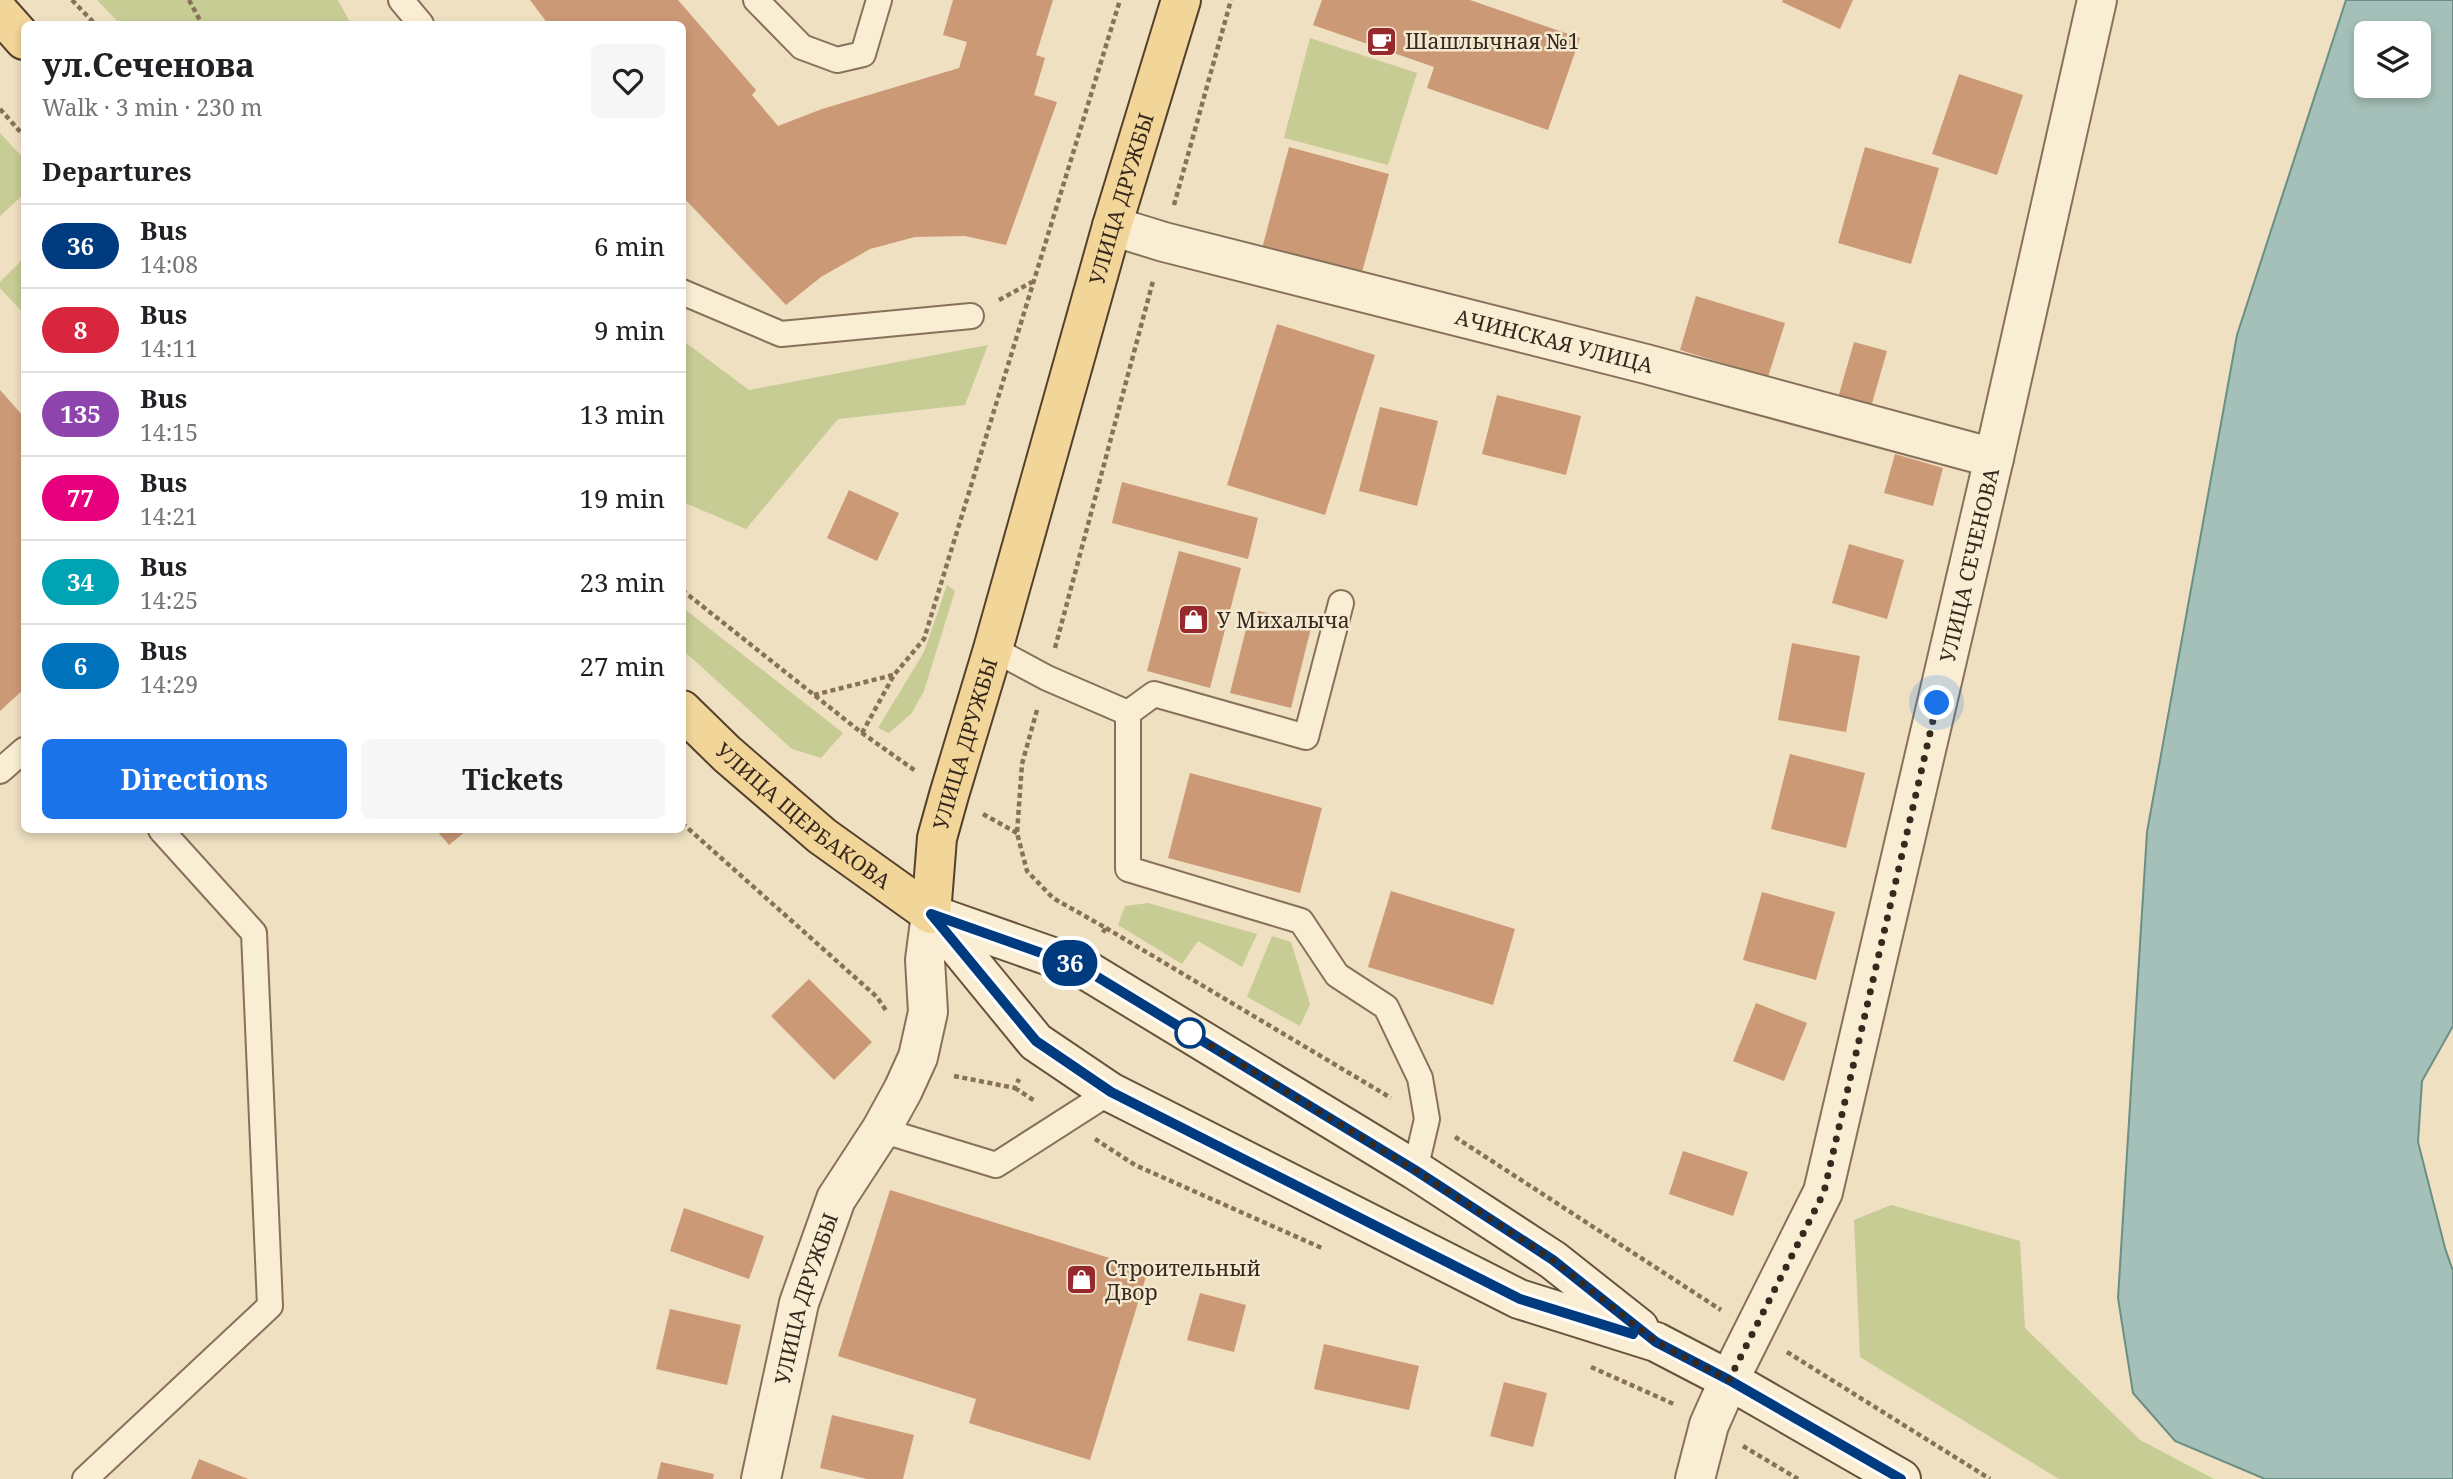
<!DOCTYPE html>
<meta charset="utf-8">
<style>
:root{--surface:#fff;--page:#f6f6f6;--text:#202124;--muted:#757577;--line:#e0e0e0;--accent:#1a73e8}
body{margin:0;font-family:"Noto Serif",serif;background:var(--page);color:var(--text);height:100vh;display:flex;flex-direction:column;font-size:26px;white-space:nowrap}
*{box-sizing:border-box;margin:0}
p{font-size:23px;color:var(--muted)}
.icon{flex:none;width:38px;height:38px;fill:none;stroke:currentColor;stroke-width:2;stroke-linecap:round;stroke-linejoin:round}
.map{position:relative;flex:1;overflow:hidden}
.panel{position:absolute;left:21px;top:21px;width:665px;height:812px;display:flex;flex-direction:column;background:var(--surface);border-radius:10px;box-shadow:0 4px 10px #0003}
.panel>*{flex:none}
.badge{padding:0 14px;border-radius:23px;font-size:24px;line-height:46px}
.tools{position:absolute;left:2354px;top:21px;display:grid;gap:14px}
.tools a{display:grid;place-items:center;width:77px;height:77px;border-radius:10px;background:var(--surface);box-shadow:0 4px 10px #0003;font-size:35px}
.you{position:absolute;width:35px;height:35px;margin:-18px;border:5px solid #fff;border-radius:50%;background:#1a73e8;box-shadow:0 0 0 10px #1a73e833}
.map>.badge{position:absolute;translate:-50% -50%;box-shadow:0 0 0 4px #fff}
h2{padding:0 21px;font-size:26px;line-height:63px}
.round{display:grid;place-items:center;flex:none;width:74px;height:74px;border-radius:10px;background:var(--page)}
.head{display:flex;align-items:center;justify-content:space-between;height:119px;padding:0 21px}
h1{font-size:33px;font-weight:700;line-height:52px}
.cta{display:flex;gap:14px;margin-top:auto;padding:14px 21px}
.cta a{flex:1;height:80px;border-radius:10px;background:var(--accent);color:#fff;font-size:28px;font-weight:700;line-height:80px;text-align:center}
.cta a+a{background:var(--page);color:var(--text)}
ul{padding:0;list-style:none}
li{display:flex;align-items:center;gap:21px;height:84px;padding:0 21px;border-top:2px solid var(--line)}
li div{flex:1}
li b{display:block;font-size:26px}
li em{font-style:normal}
li .badge{min-width:77px;font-weight:700;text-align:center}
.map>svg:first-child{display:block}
.green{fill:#c7cc95}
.water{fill:#a4c0b8;stroke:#6b8e85;stroke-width:2;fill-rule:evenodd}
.building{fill:#c97}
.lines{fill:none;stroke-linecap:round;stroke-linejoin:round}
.service-casing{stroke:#887159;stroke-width:28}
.minor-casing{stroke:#887159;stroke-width:42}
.tertiary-casing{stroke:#887159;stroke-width:42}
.secondary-casing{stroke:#69523c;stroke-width:42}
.primary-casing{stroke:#553f2d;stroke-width:42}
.path{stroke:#887159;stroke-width:4.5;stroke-dasharray:5 3.5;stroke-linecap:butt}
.service{stroke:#f9edd4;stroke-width:24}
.minor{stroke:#f9edd4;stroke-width:38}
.tertiary{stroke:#f9edd4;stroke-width:38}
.secondary{stroke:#f9edd4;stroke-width:38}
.primary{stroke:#f2d599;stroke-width:38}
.line-casing{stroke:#fff;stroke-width:16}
.line{stroke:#003b80;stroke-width:10}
.walk{stroke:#37291d;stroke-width:7;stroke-dasharray:0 12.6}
.stop-dot{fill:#fff;stroke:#003b80;stroke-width:3.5}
.labels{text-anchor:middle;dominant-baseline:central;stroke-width:5;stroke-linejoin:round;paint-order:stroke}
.poi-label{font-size:21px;fill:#37291d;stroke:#f5ead1;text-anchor:start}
.street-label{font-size:21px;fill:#37291d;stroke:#f5ead1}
</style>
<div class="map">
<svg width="2453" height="1479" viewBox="0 0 2453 1479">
<rect width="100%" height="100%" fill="#eee0c1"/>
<path class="green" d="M97 0H338L351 24H120Z
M1310 38 1417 73 1388 165 1284 138Z
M0 133 24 159V194L0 216Z
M24 258V314L0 288V282Z
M682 340 749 390 988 345 965 405 838 419 746 529 683 502Z
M947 585 955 591 924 691 911 714 889 733 878 728 924 652Z
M682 607 843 733 821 758 792 749 685 652 683 649Z
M1148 903 1257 934 1242 967 1198 941 1182 964 1118 925 1125 906Z
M1272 936 1291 942 1310 1004 1300 1026 1247 997Z
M1891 1205 2020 1241 2025 1328 2140 1440 2214 1479H2059L1860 1357 1854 1220Z"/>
<path class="water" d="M2346 0H2453V1026L2422 1081 2418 1142 2445 1248 2453 1271V1479H2265L2175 1441 2133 1393 2118 1298 2147 832 2237 335ZM2366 33H2418V86H2366Z"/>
<path class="building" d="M530 0H678L756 90 752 95 778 126 822 109 959 68 967 42 943 35 953 0H1053L1036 55 1045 58 1034 95 1057 102 1006 245 965 236 915 237 870 249 821 277 786 305 682 196V24H548Z
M1322 0H1470L1580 38 1548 130 1427 88 1434 67 1313 25Z
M1783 0H1853L1840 29 1782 2Z
M1959 74 2023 95 1997 175 1932 154Z
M1289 147 1389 174 1359 283 1260 256Z
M1865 147 1939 168 1911 264 1838 243Z
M1696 296 1785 323 1768 377 1680 350Z
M1277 324 1375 355 1325 515 1227 485Z
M1854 342 1887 351 1869 414 1836 405Z
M0 390 24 417V689L0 711Z
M1497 395 1581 416 1566 475 1482 454Z
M1380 407 1438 421 1417 506 1359 491Z
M1895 454 1943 468 1933 506 1884 493Z
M1122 482 1258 518 1248 559 1112 523Z
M849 490 899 513 877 561 827 538Z
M1849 544 1904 560 1887 619 1832 603Z
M1179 551 1241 568 1210 688 1147 671Z
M1251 609 1312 624 1291 708 1230 693Z
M1792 643 1860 656 1846 732 1778 720Z
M1790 754 1865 773 1846 848 1771 829Z
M1190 773 1322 808 1300 893 1168 858Z
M436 830H467L449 845Z
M1391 891 1515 929 1493 1005 1368 967Z
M1762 892 1835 912 1816 980 1743 960Z
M809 979 872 1042 834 1080 771 1016Z
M1756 1003 1807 1023 1784 1081 1733 1061Z
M1683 1151 1748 1172 1733 1216 1669 1194Z
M890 1190 1148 1270 1090 1460 969 1423 976 1399 838 1356Z
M684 1208 764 1236 749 1279 670 1251Z
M1200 1293 1246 1305 1234 1352 1187 1340Z
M670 1309 741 1325 727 1385 656 1369Z
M1324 1344 1419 1366 1409 1410 1314 1389Z
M1504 1382 1547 1393 1533 1447 1490 1436Z
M832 1415 914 1435 903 1479H867L820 1468Z
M199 1459 248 1479H191Z
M661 1462 714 1474 713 1479H657Z"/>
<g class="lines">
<defs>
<path id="service" d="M401 0 421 24
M756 0 802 47 837 60 863 54 879 0
M682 292 781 334 971 316
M993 649 1047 678 1128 713
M1128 713V869L1301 921 1337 975 1386 1007 1420 1078 1427 1119 1415 1170
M1128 713 1154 694 1306 737 1341 603
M0 771 24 750
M881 1130 996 1165 1110 1092
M85 1479 270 1306 254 933 161 830"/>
<g id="minor">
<path id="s1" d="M1112 226 1164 242 1646 364 1994 458"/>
<path id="s2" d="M1695 1479 1709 1425 1729 1380 1823 1192 1994 458 2097 0"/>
</g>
<g id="tertiary">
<path id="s3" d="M761 1479 799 1303 836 1199 881 1130 903 1090 918 1057 928 1012 925 960 931 914"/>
</g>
<path id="secondary" d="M931 914 1036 1042 1110 1092 1519 1299 1656 1342 1729 1380 1901 1479
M933 915 1081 967 1415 1170 1553 1260 1639 1328"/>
<g id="primary">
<path d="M0 13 24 40"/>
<path id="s4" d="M682 710 727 754 822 836 931 914 937 838 949 795 993 649 1112 226 1181 0"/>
</g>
</defs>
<use href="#service" class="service-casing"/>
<use href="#minor" class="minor-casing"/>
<use href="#tertiary" class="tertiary-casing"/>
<use href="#secondary" class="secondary-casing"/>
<use href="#primary" class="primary-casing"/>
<path class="path" d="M72 0 95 24
M189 0 202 24
M0 109 24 136
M1174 205 1231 0
M999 300 1032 282
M682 590 862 733 917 772
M1055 648 1153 281
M814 695 893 675
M1037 710 1022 764 1017 833 1027 871 1053 898 1106 928 1101 935
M862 733 894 675 924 639 1120 0
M983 814 1017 833
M682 823 877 997 887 1012
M1106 928 1391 1098
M954 1076 1015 1088 1019 1079
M1015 1088 1035 1101
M1455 1137 1721 1310
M1095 1139 1135 1165 1324 1249
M1787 1352 1990 1479
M1591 1367 1676 1405
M1743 1446 1798 1479"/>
<use href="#service" class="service"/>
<use href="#minor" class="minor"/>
<use href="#tertiary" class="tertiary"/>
<use href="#secondary" class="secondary"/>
<use href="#primary" class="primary"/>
</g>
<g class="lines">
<defs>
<path id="line" d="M1633 1334 1520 1299 1111 1092 1036 1041 931 914 1081 967 1415 1170 1553 1260 1656 1342 1729 1380 1901 1479"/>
</defs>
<use href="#line" class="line-casing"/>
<use href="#line" class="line"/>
<path class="walk" d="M1190 1033 1415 1170 1553 1260 1656 1342 1729 1380 1824 1192 1937 703"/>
</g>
<defs>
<symbol id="cafe-square" viewBox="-11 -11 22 22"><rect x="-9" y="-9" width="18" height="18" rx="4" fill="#97282b" stroke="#f5ead1"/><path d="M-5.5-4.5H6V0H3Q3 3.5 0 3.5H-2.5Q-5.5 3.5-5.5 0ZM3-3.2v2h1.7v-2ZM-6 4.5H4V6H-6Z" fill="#fff"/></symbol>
<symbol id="shop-square" viewBox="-11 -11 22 22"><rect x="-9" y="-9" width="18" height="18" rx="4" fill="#97282b" stroke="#f5ead1"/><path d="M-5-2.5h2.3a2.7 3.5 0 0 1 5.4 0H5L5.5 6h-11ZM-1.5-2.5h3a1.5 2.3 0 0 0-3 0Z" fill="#fff"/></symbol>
</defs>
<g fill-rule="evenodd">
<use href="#cafe-square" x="1364" y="24" width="35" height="35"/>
<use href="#shop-square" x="1176" y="602" width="35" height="35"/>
<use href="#shop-square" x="1064" y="1262" width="35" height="35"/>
</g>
<circle class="stop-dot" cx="1190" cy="1033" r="14"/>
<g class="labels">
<g class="poi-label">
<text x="1405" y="41">Шашлычная №1</text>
<text x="1217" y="620">У Михалыча</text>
<text x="1105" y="1268">Строительный<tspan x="1105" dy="24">Двор</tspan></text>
</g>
<g class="street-label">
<text stroke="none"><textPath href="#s4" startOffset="1064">УЛИЦА ДРУЖБЫ</textPath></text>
<text stroke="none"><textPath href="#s1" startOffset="457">АЧИНСКАЯ УЛИЦА</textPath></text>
<text stroke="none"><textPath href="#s2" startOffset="959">УЛИЦА СЕЧЕНОВА</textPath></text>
<text stroke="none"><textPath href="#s4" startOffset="497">УЛИЦА ДРУЖБЫ</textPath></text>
<text stroke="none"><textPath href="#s4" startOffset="161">УЛИЦА ЩЕРБАКОВА</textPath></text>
<text stroke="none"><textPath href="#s3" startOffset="186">УЛИЦА ДРУЖБЫ</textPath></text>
</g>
</g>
</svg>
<div class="tools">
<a><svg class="icon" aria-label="layers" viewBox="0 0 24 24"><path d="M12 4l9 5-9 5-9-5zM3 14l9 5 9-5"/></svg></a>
</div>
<div class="you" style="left:1937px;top:703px"></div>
<b class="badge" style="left:1070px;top:963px;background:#003b80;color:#fff">36</b>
<section class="panel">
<div class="head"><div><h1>ул.Сеченова</h1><p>Walk · 3 min · 230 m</p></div><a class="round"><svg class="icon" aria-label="heart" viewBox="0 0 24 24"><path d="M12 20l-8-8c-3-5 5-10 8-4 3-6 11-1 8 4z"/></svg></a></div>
<h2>Departures</h2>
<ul>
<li><span class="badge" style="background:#003b80;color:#fff">36</span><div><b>Bus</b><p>14:08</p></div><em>6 min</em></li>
<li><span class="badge" style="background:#d7263d;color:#fff">8</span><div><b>Bus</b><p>14:11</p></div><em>9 min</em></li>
<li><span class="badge" style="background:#8e44ad;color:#fff">135</span><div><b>Bus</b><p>14:15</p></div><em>13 min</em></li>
<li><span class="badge" style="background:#e6007e;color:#fff">77</span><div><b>Bus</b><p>14:21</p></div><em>19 min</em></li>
<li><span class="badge" style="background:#00a3b4;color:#fff">34</span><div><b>Bus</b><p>14:25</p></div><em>23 min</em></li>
<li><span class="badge" style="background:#0072bc;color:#fff">6</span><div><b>Bus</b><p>14:29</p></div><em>27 min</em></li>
</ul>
<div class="cta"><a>Directions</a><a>Tickets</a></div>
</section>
</div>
